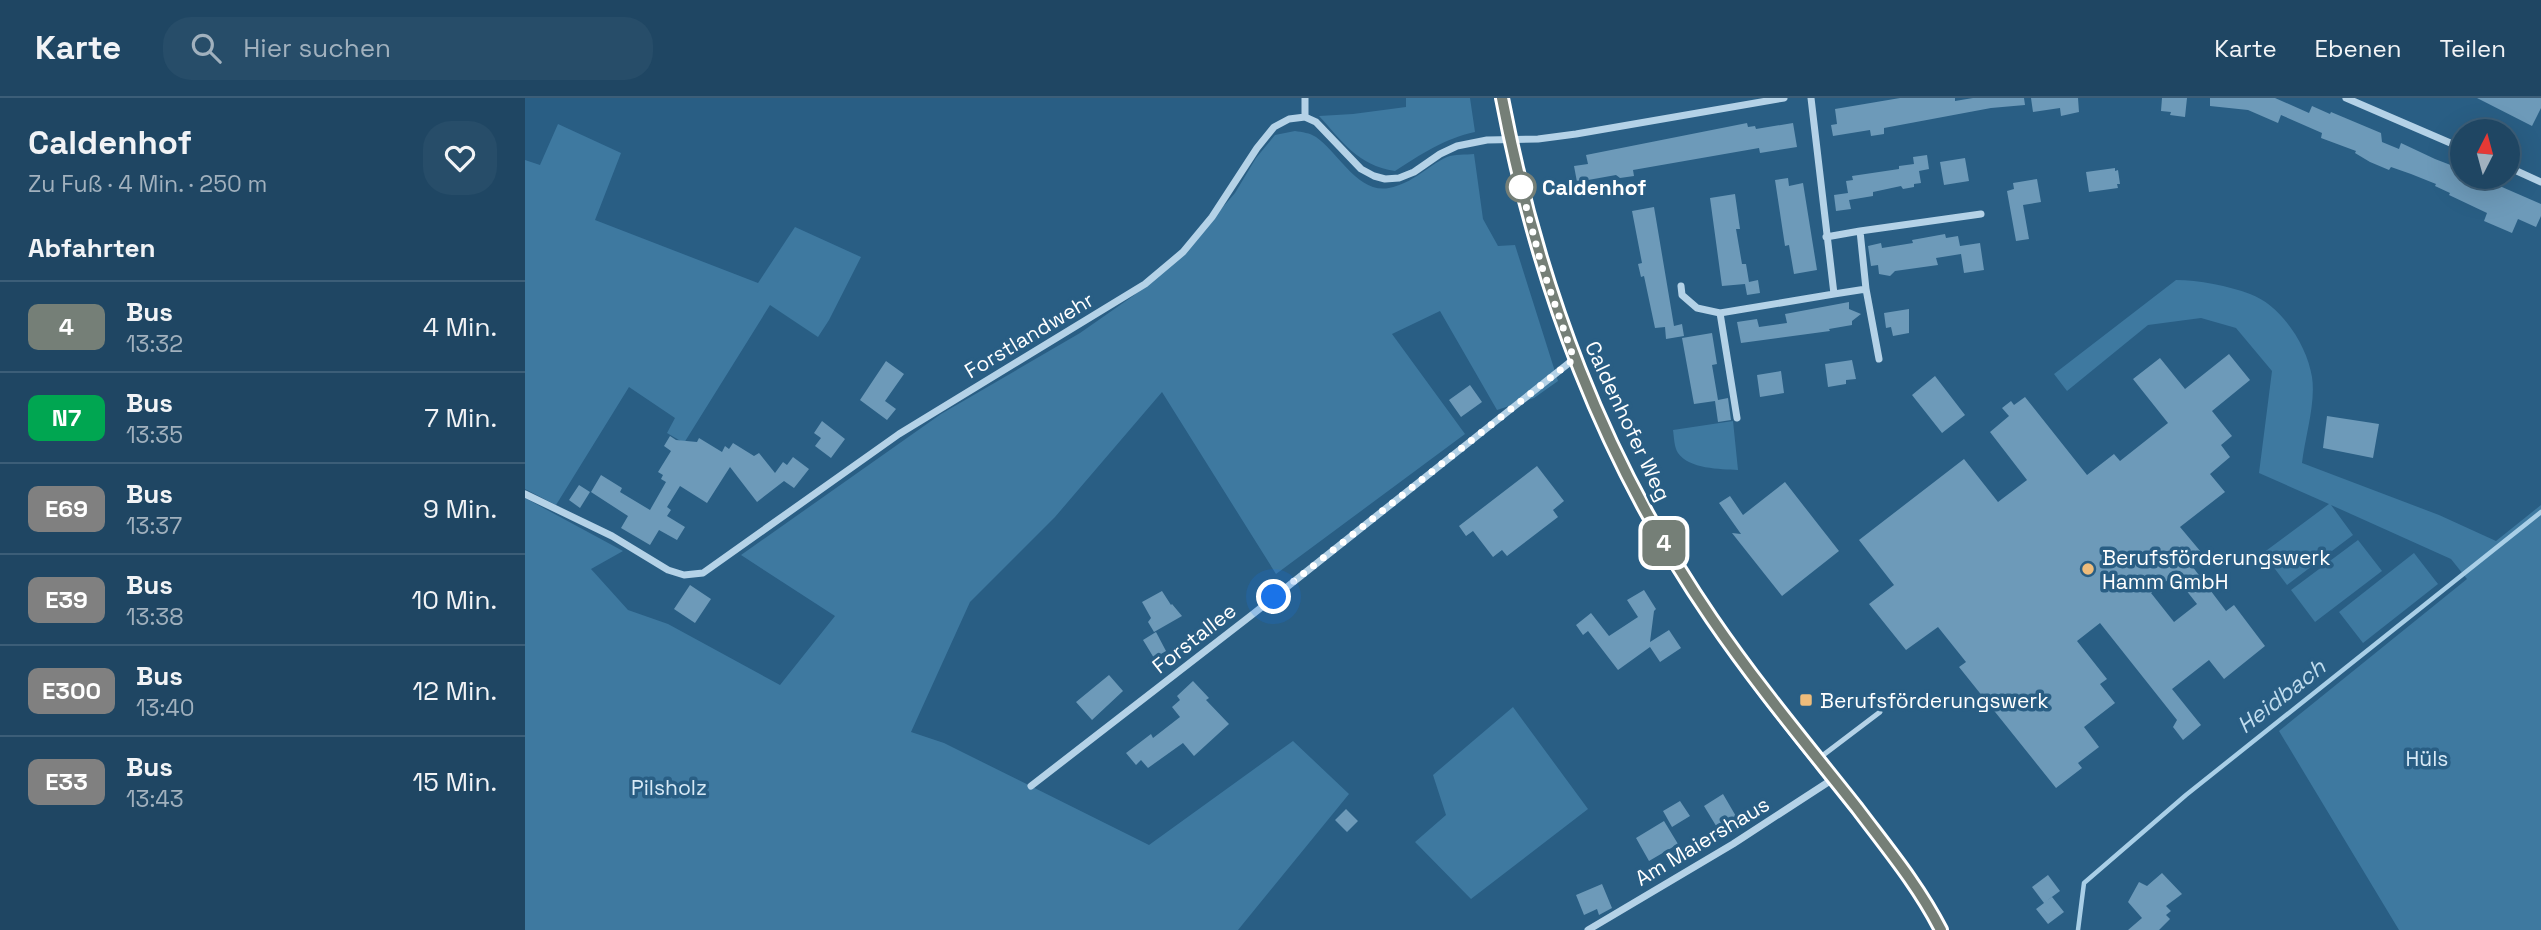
<!DOCTYPE html>
<html lang="de">
<meta charset="utf-8">
<style>
:root{--surface:#1f4663;--page:#274d69;--text:#f1f3f6;--muted:#a1b1be;--line:#3c5e78}
body{margin:0;font-family:"Space Grotesk",sans-serif;background:var(--page);color:var(--text);height:100vh;display:flex;flex-direction:column;font-size:26px;white-space:nowrap}
*{box-sizing:border-box;margin:0}
p{font-size:23px;color:var(--muted)}
.icon{flex:none;width:38px;height:38px;fill:none;stroke:currentColor;stroke-width:2;stroke-linecap:round;stroke-linejoin:round}
.map{position:relative;flex:1;overflow:hidden}
.details{display:flex;flex-direction:column;background:var(--surface);width:525px}
.details>*{flex:none}
.badge{padding:0 14px;border-radius:10px;font-size:24px;line-height:46px}
.needle{width:46px;rotate:6deg}
.controls{position:absolute;left:1925px;top:21px;display:grid;gap:14px}
.controls a{display:grid;place-items:center;width:70px;height:70px;border-radius:50%;background:var(--surface);box-shadow:0 7px 28px #0002,0 0 0 2px var(--line);font-size:35px}
.you{position:absolute;width:35px;height:35px;margin:-18px;border:5px solid #fff;border-radius:50%;background:#1a73e8;box-shadow:0 0 0 10px #1a73e833}
.map>.badge{position:absolute;translate:-50% -50%;box-shadow:0 0 0 4px #fff}
h2{padding:0 28px;font-size:26px;line-height:63px}
.round{display:grid;place-items:center;flex:none;width:74px;height:74px;border-radius:28px;background:var(--page)}
.summary{display:flex;align-items:center;justify-content:space-between;height:119px;padding:0 28px}
h1{font-size:33px;font-weight:600;line-height:52px}
ul{padding:0;list-style:none}
li{display:flex;align-items:center;gap:21px;height:91px;padding:0 28px;border-top:2px solid var(--line)}
li div{flex:1}
li b{display:block;font-size:26px}
li em{font-style:normal}
li .badge{min-width:77px;font-weight:700;text-align:center}
header{display:flex;align-items:center;gap:42px;box-sizing:border-box;height:98px;padding:0 35px;background:var(--surface);border-bottom:2px solid var(--line)}
header strong{font-size:33px}
nav{display:flex;gap:38px;margin-inline-start:auto;font-size:24px}
.search{width:490px;height:63px;background:var(--page);display:flex;align-items:center;gap:18px;box-sizing:border-box;padding:0 24px;border-radius:28px;color:var(--muted);font-size:26px}
main{display:flex;flex:1;min-height:0}
.map>svg:first-child{display:block}
.green{fill:#3e79a0}
.lines{fill:none;stroke-linecap:round;stroke-linejoin:round}
.stream{stroke:#a9cfe7;stroke-width:4.5}
.building{fill:#6d9ab9;fill-rule:evenodd}
.lane{stroke:#b4d2e7;stroke-width:5}
.street{stroke:#b4d2e7;stroke-width:7}
.secondary{stroke:#ddecf7;stroke-width:14}
.line-casing{stroke:#fff;stroke-width:16}
.line{stroke:#757f77;stroke-width:10}
.walk{stroke:#fff;stroke-width:7;stroke-dasharray:0 12.6}
.stop-dot{fill:#fff;stroke:#757f77;stroke-width:3.5}
.poi-dot{fill:#eebc7b;stroke:#295e84;stroke-width:2.5}
.labels{text-anchor:middle;dominant-baseline:central;stroke-width:7;stroke-linejoin:round;paint-order:stroke}
.stop-label{font-size:21px;font-weight:bold;fill:#fff;stroke:#295e84;text-anchor:start}
.street-label{font-size:21px;fill:#fff;stroke:#295e84}
.poi-label{font-size:21px;fill:#fff;stroke:#295e84;text-anchor:start}
.park-label{font-size:21px;fill:#d7e9f6;stroke:#295e84}
.water-label{font-size:23px;font-style:italic;fill:#bfdcee;stroke:#295e84}
</style>
<header>
<strong>Karte</strong>
<div class="search"><svg class="icon" aria-label="search" viewBox="0 0 24 24"><circle cx="10" cy="10" r="6"/><path d="M15 15l6 6"/></svg>Hier suchen</div>
<nav><a>Karte</a><a>Ebenen</a><a>Teilen</a></nav>
</header>
<main>
<section class="details">
<div class="summary"><div><h1>Caldenhof</h1><p>Zu Fuß · 4 Min. · 250 m</p></div><a class="round"><svg class="icon" aria-label="heart" viewBox="0 0 24 24"><path d="M12 20l-8-8c-3-5 5-10 8-4 3-6 11-1 8 4z"/></svg></a></div>
<h2>Abfahrten</h2>
<ul>
<li><span class="badge" style="background:#757f77;color:#fff">4</span><div><b>Bus</b><p>13:32</p></div><em>4 Min.</em></li>
<li><span class="badge" style="background:#00a651;color:#fff">N7</span><div><b>Bus</b><p>13:35</p></div><em>7 Min.</em></li>
<li><span class="badge" style="background:#808080;color:#fff">E69</span><div><b>Bus</b><p>13:37</p></div><em>9 Min.</em></li>
<li><span class="badge" style="background:#808080;color:#fff">E39</span><div><b>Bus</b><p>13:38</p></div><em>10 Min.</em></li>
<li><span class="badge" style="background:#808080;color:#fff">E300</span><div><b>Bus</b><p>13:40</p></div><em>12 Min.</em></li>
<li><span class="badge" style="background:#808080;color:#fff">E33</span><div><b>Bus</b><p>13:43</p></div><em>15 Min.</em></li>
</ul>
</section>
<div class="map">
<svg width="2016" height="832" viewBox="0 0 2016 832">
<rect width="100%" height="100%" fill="#295e84"/>
<path class="green" d="M881 0H945L950 34C920 40 895 57 870 73 832 67 818 44 794 18L828 16 881 9Z
M33 26 96 55 70 122 233 185 270 129 336 159 304 222 293 239 245 207 159 345 142 335 150 320 104 289 31 407 0 391V62L15 67Z
M770 33C777 34 785 35 791 39 813 54 833 96 864 90 889 85 902 68 922 59 929 56 941 57 949 56L958 121 973 148 990 147 1033 283 1009 300 972 312 915 213 867 236 940 336 751 476 637 294 530 419 445 504 386 634 419 645 624 747 768 643 824 696 713 832H0V400L98 453 66 471 103 512 143 526 255 587 310 518 216 457 416 316 555 235 608 198 651 163 710 95 731 60 750 37Z
M1651 182C1673 182 1704 188 1725 196 1756 207 1782 247 1787 279 1791 305 1780 339 1777 365L1914 417 1971 443 2016 407V832H1874L1754 633 1942 481 1926 461 1806 407 1828 437 1762 487 1738 455 1804 406 1734 375 1747 273 1711 230 1676 220 1623 227 1542 293 1529 276Z
M1208 323 1213 372C1195 371 1164 371 1153 355 1149 349 1149 338 1148 332Z
M1833 442 1857 473 1790 524 1766 492Z
M1889 455 1913 486 1838 545 1814 514Z
M988 609 1063 711 946 801 890 744 921 717 908 677Z"/>
<g class="lines">
<path class="stream" d="M1553 832 1559 785 1661 697 2016 414"/>
</g>
<path class="building" d="M1375 0H1430V3L1448 0H1499L1500 7 1466 10 1359 30V36L1346 38 1345 32 1308 38 1306 27 1312 26 1310 11Z
M1506 0H1553L1554 14 1536 18 1535 10 1508 14Z
M1637 0H1662L1660 19 1645 17 1646 14 1636 13Z
M1685 0H1750L1784 15 1787 8 1805 16 1806 14 1856 35 1857 44 1874 51 1876 45 1910 61 1936 71 1933 79H1954L2016 106V118L2011 129 1993 121 1987 135 1959 123 1962 115 1924 97 1925 95 1910 88 1911 86 1886 76 1866 69 1864 72 1845 64 1830 55 1831 53 1796 40 1797 35 1756 17 1753 25 1723 12 1685 8Z
M1952 0H2016V10L2007 28Z
M1222 25 1223 29 1230 28 1231 31 1268 25 1272 49 1235 55 1234 50 1108 72 1109 78 1095 80 1091 77 1052 84 1049 68 1063 66 1061 57 1066 56Z
M1402 57 1404 71 1394 73 1396 85 1389 86V89L1378 91 1376 88 1348 94V98L1324 102 1326 111 1311 113 1309 97 1323 95 1321 83 1328 82 1327 78 1374 71V68L1389 66 1388 59Z
M1440 60 1444 83 1419 87 1415 64Z
M1590 70V73L1593 72 1595 86H1592L1593 90 1564 94 1561 74Z
M1263 80 1264 88 1278 85 1292 172 1269 176 1264 147 1260 148 1250 82Z
M1512 81 1516 104 1498 107 1504 141 1491 143 1482 93 1489 91 1488 85Z
M1210 96 1215 131H1211L1217 166H1221L1224 184 1233 182 1235 195 1222 197 1220 186 1197 188 1185 100Z
M1129 109 1149 228 1157 226 1159 238 1141 241 1140 229 1130 230 1119 178 1116 179 1113 166 1117 165 1107 113Z
M1420 136 1421 140 1433 138 1435 148 1455 145 1459 172 1439 175 1436 156 1411 160 1413 167 1370 173 1365 178 1354 176 1353 167 1346 168 1343 148 1356 145 1357 150 1388 145 1387 142Z
M1324 204V211L1336 216 1327 223V227L1304 231 1305 233 1216 245 1212 224 1232 221 1234 229 1262 225 1260 216Z
M1384 211V235L1368 238 1366 229 1361 230 1359 215Z
M1187 235 1192 266 1187 267 1193 302 1203 300 1206 322 1193 324 1190 303 1169 306 1157 240Z
M1704 256 1725 282 1687 313 1707 338 1696 347 1705 359 1685 376 1700 394 1655 429 1676 454 1664 464 1701 513 1709 507 1740 548 1699 581 1684 562 1647 591 1676 627 1658 642 1648 629 1652 622 1575 525 1552 543 1582 581 1575 586 1590 605 1559 629 1574 649 1553 665 1557 670 1531 690 1434 569 1441 564 1413 529 1381 552 1344 506 1369 487 1334 442 1439 361 1473 404 1502 382 1465 334 1484 318 1477 310 1486 303 1489 307 1500 299 1562 377 1589 356 1595 363 1643 325 1608 281 1635 260 1660 291ZM1649 477 1672 506 1649 524 1626 495Z
M1327 262 1331 281 1321 282V286L1303 289 1300 266Z
M361 263 379 276 360 303 371 311 362 322 335 302Z
M1256 273 1259 295 1235 299 1232 277Z
M1410 278 1440 317 1417 335 1387 297Z
M945 287 957 304 936 319 924 302Z
M1802 318 1854 326 1848 360 1798 350Z
M297 323 320 341 306 360 290 348 296 340 289 335Z
M145 338 151 342 172 344 174 340 197 354 200 348 204 351 208 345 229 358 234 355 250 375 258 364 262 367 268 359 284 371 269 390 259 383 232 404 205 369 182 405 155 388 142 409 146 412 142 418 160 429 152 442 134 432 125 447 96 430 103 418 66 394 76 377 97 390 95 394 125 412 141 384 136 381 138 377 133 374 146 353 139 348Z
M1012 368 1039 403 1028 412 1033 419 982 458 977 452 968 459 948 433 941 438 934 428Z
M1260 384 1314 453 1257 498 1207 435 1216 436 1194 405 1205 398 1218 417Z
M54 387 65 394 55 410 44 402Z
M165 487 186 501 170 525 149 511Z
M1119 492 1131 511 1129 513 1125 544 1144 532 1156 550 1135 564 1125 549 1093 572 1063 533 1058 537 1051 527 1066 515 1084 538 1113 519 1102 502Z
M637 493 646 507 647 506 657 518 629 534 623 524 626 520 617 504Z
M631 534 641 553 629 560 618 542Z
M584 577 598 593 567 622 551 604Z
M668 583 684 600 681 602 704 626 669 658 658 645 623 670 616 662 611 667 601 655 626 636 628 640 655 619 647 609 655 602 652 598Z
M1198 696 1212 720 1193 731 1179 708Z
M1155 703 1165 718 1147 729 1138 713Z
M821 711 833 723 822 734 810 722Z
M1139 723 1153 746 1124 763 1111 740Z
M1637 775 1657 796 1641 808 1646 813 1641 817 1645 821 1634 832H1603L1617 820 1603 804 1614 784 1622 788Z
M1523 777 1535 793 1520 804 1527 799 1539 814 1523 826 1511 811 1519 805 1507 789Z
M1077 786 1087 810 1074 817 1072 811 1059 817 1051 797Z"/>
<g class="lines">
<path class="lane" d="M1293 661 1355 614"/>
<path class="street" d="M1821 0 1937 50
M780 19V0
M1983 69 2016 84
M1335 133 1456 116
M1301 139 1335 133 1341 191 1309 196
M1156 188 1157 197 1172 210 1195 215 1309 196 1286 0
M1341 191 1354 261
M1195 215 1212 320
M0 396 87 438 143 472 159 477 178 475 374 336 620 186 658 154 687 119 732 50 749 29 764 21 780 19 791 24 836 71 849 78 860 81 874 80 889 74 915 56 932 48 962 42 1013 41 1051 36 1259 0
M506 688 728 516 1049 261
M1063 832 1208 746 1308 681"/>
<path class="secondary" d="M977 0C1012 186 1079 365 1187 521 1229 584 1278 643 1325 702 1358 744 1391 784 1416 832"/>
</g>
<g class="lines">
<defs>
<path id="line" d="M977 0C1013 188 1078 362 1187 521 1232 587 1283 648 1332 710 1362 750 1393 787 1416 832"/>
</defs>
<use href="#line" class="line-casing"/>
<use href="#line" class="line"/>
<path class="walk" d="M749 499 1049 261 1017 169 996 89"/>
</g>
<circle class="stop-dot" cx="996" cy="89" r="14"/>
<g class="poi-dot">
<circle cx="1563" cy="471" r="7"/>
<rect x="1274" y="595" width="14" height="14" rx="3.5"/>
</g>
<g class="labels">
<g class="stop-label">
<text x="1017" y="89">Caldenhof</text>
</g>
<g class="street-label">
<text transform="translate(504 237) rotate(-31)">Forstlandwehr</text>
<text transform="translate(1103 323) rotate(65)">Caldenhofer Weg</text>
<text transform="translate(669 540) rotate(-38)">Forstallee</text>
<text transform="translate(1177 743) rotate(-31)">Am Maiershaus</text>
</g>
<g class="poi-label">
<text x="1577" y="459">Berufsförderungswerk<tspan x="1577" dy="24">Hamm GmbH</tspan></text>
<text x="1295" y="602">Berufsförderungswerk</text>
</g>
<g class="park-label">
<text x="1902" y="660">Hüls</text>
<text x="144" y="689">Pilsholz</text>
</g>
<g class="water-label">
<text transform="translate(1756 598) rotate(-38)">Heidbach</text>
</g>
</g>
</svg>
<div class="controls">
<a><svg class="needle" viewBox="-14 -14 28 28"><path d="M0-13l5 13h-10z" fill="#e53935"/><path d="M0 13l5-13h-10z" fill="#a1b1be"/></svg></a>
</div>
<div class="you" style="left:749px;top:499px"></div>
<b class="badge" style="left:1139px;top:445px;background:#757f77;color:#fff">4</b>
</div>
</main>
